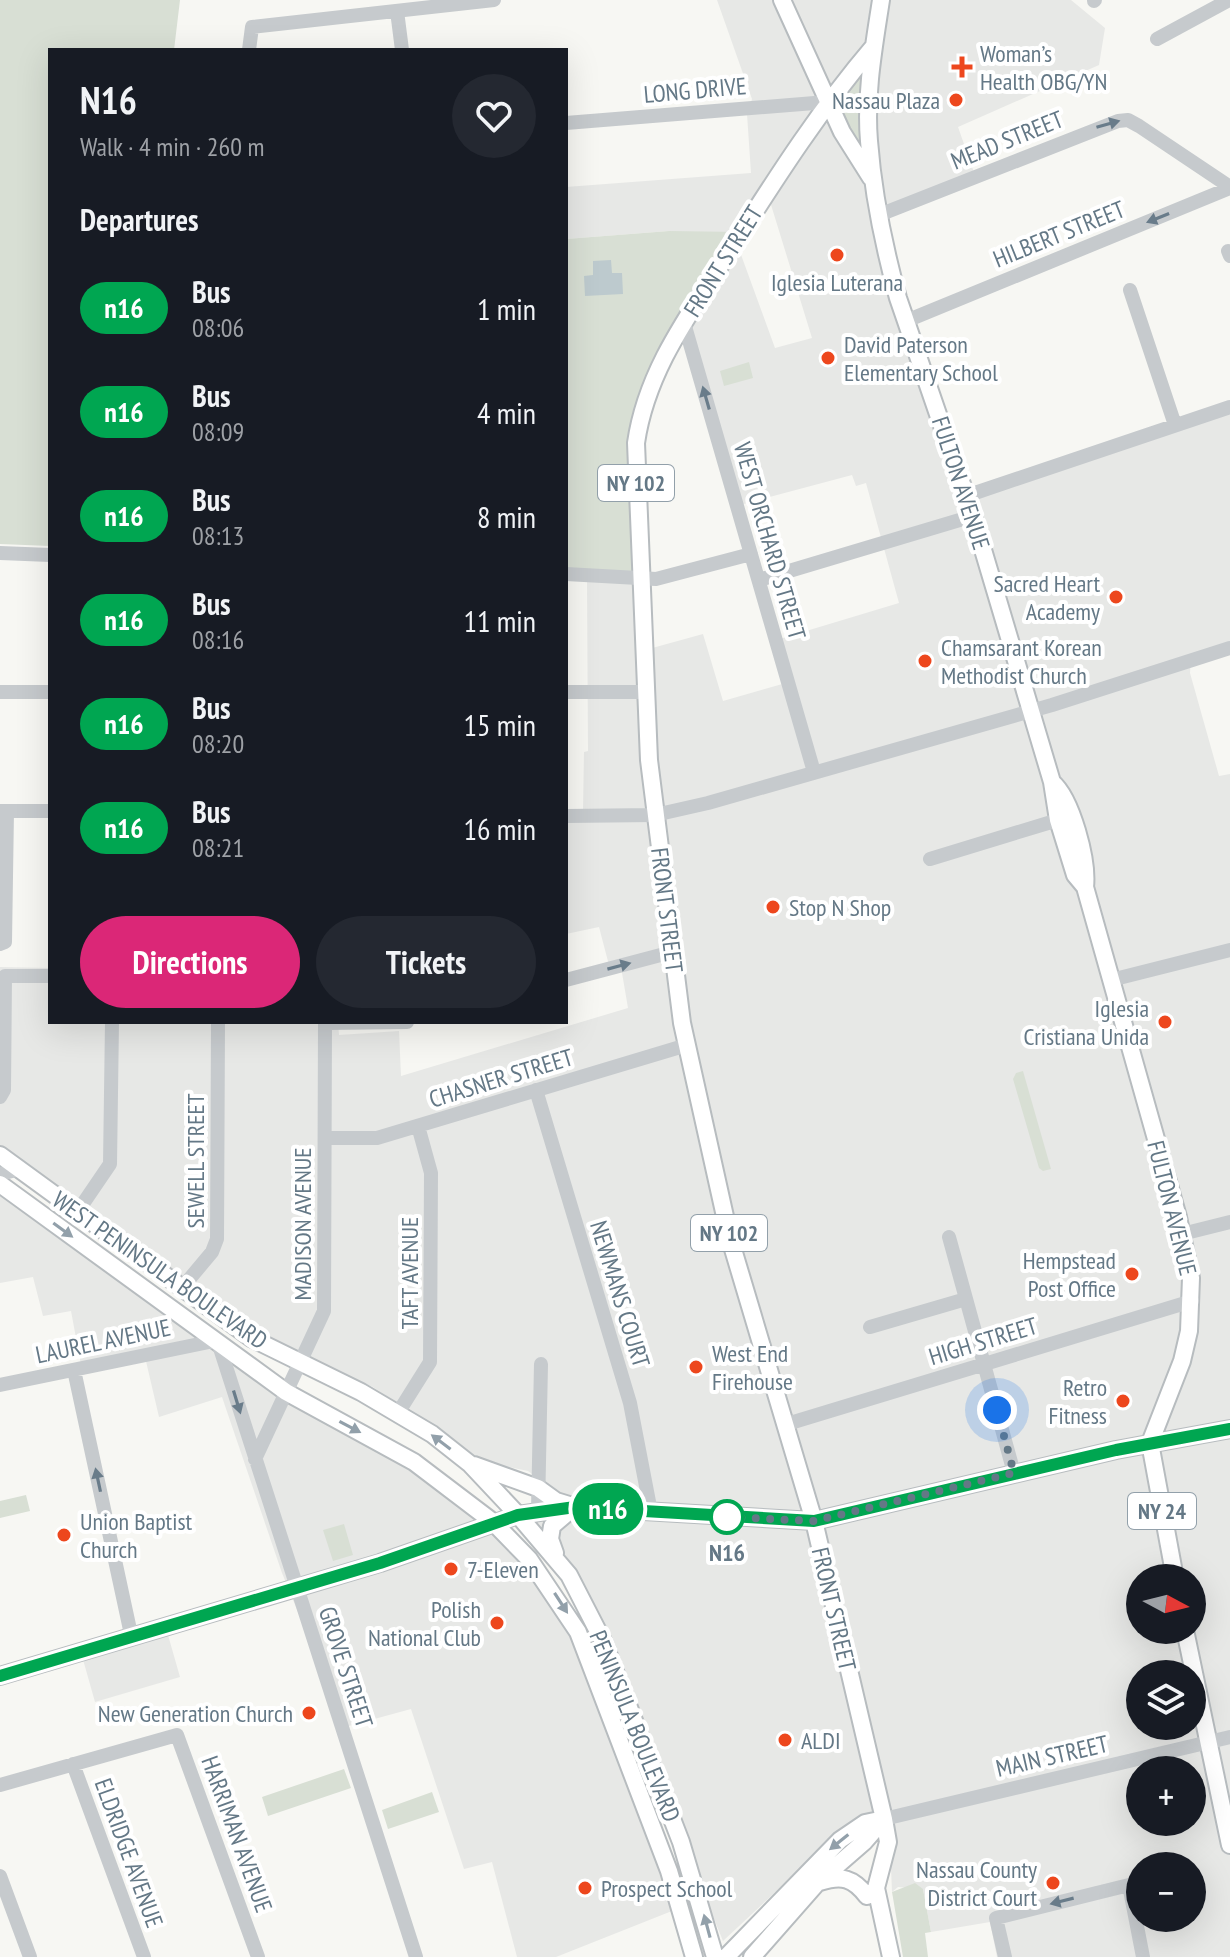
<!DOCTYPE html>
<meta charset="utf-8">
<style>
:root{--surface:#171b24;--page:#242831;--text:#f1f3f6;--muted:#9ea1a6;--accent:#db2777}
body{margin:0;font-family:"PT Sans Narrow",sans-serif;background:var(--page);color:var(--text);height:100vh;display:flex;flex-direction:column;font-size:30px;white-space:nowrap}
*{box-sizing:border-box;margin:0}
p{font-size:26px;color:var(--muted)}
.icon{flex:none;width:44px;height:44px;fill:none;stroke:currentColor;stroke-width:2;stroke-linecap:round;stroke-linejoin:round}
.map{position:relative;flex:1;overflow:hidden}
.side{position:absolute;left:48px;top:48px;width:520px;height:976px;display:flex;flex-direction:column;background:var(--surface);border-radius:0px;box-shadow:0 8px 32px #0002}
.side>*{flex:none}
.badge{padding:0 16px;border-radius:26px;font-size:28px;line-height:52px}
.needle{width:52px;rotate:97deg}
.buttons{position:absolute;left:1126px;top:1564px;display:grid;gap:16px}
.buttons a{display:grid;place-items:center;width:80px;height:80px;border-radius:50%;background:var(--surface);box-shadow:0 8px 32px #0002;font-size:40px}
.you{position:absolute;width:40px;height:40px;margin:-20px;border:6px solid #fff;border-radius:50%;background:#1a73e8;box-shadow:0 0 0 12px #1a73e833}
.map>.badge{position:absolute;translate:-50% -50%;box-shadow:0 0 0 4px #fff}
h2{padding:0 32px;font-size:30px;line-height:72px}
.round{display:grid;place-items:center;flex:none;width:84px;height:84px;border-radius:42px;background:var(--page)}
.headline{display:flex;align-items:center;justify-content:space-between;height:136px;padding:0 32px}
h1{font-size:38px;font-weight:700;line-height:60px}
.cta{display:flex;gap:16px;margin-top:auto;padding:16px 32px}
.cta a{flex:1;height:92px;border-radius:48px;background:var(--accent);color:#fff;font-size:32px;font-weight:700;line-height:92px;text-align:center}
.cta a+a{background:var(--page);color:var(--text)}
ul{padding:0;list-style:none}
li{display:flex;align-items:center;gap:24px;height:104px;padding:0 32px}
li div{flex:1}
li b{display:block;font-size:30px}
li em{font-style:normal}
li .badge{min-width:88px;font-weight:700;text-align:center}
.map>svg:first-child{display:block}
.built{fill:#e7e8e6;fill-rule:evenodd}
.green{fill:#d8dfd4}
.water{fill:#bdcace}
.lines{fill:none;stroke-linecap:round;stroke-linejoin:round}
.major-casing{stroke:#b7bcbf;stroke-width:20}
.minor{stroke:#c6cacd;stroke-width:14}
.major{stroke:#fff;stroke-width:16}
.oneway{fill:#697c8a}
.oneway2{fill:#92a0aa}
.line-casing{stroke:#fff;stroke-width:18}
.line{stroke:#00a651;stroke-width:12}
.walk{stroke:#647886;stroke-width:8;stroke-dasharray:0 14.4}
.poi-dot{fill:#ed471d;stroke:#fff;stroke-width:3}
.stop-dot{fill:#fff;stroke:#00a651;stroke-width:4}
.labels{text-anchor:middle;dominant-baseline:central;stroke-width:8;stroke-linejoin:round;paint-order:stroke}
.shield{fill:#fff;stroke:#92a0aa;stroke-width:2}
.shield-label{font-size:22px;font-weight:bold;fill:#647886}
.poi-label{font-size:24px;fill:#647886;stroke:#fff;text-anchor:start}
.street-label{font-size:24px;fill:#647886;stroke:#fff}
.stop-label{font-size:24px;font-weight:bold;fill:#647886;stroke:#fff}
</style>
<div class="map">
<svg width="1230" height="1957" viewBox="0 0 1230 1957">
<rect width="100%" height="100%" fill="#f7f7f3"/>
<path class="built" d="M717 0H1071L1105 28 1099 65 958 127 976 178 880 216 963 496 1230 409V644L1191 657 1190 673 1219 776 1230 774V1957H997L990 1922 931 1932 923 1889 898 1887 892 1892 890 1843 879 1811 831 1840 723 1941 597 1628 533 1522 575 1505 528 1471 485 1462 373 1387 253 1333 0 1145V967L50 968V1022H338L339 1035 399 1031 401 1076 628 1008 621 967 610 969 599 927 566 934V814H583L584 752 588 751 587 574 636 575 645 650 703 634 723 701 786 683 773 641 899 603 866 483 856 486 852 475 740 505 700 368 669 231 566 239V187L751 173 747 114 752 99ZM768 195 812 338 775 348 736 241ZM1140 1578H1192V1630H1140ZM1140 1674H1192V1726H1140ZM1140 1770H1192V1822H1140ZM1140 1866H1192V1918H1140Z
M0 1188 219 1347 430 1476 494 1527 562 1608 677 1909 556 1957H517L492 1862 464 1869 411 1709 345 1727 282 1573 222 1397 159 1417 145 1357 82 1370 71 1311 43 1316 33 1277 0 1283Z
M166 1628 180 1677 95 1702 82 1656Z"/>
<path class="green" d="M0 0H180L174 50H50V546L0 544Z
M866 65 865 157 833 104Z
M669 231 741 232 647 381 636 575 566 573V239Z
M749 362 753 378 724 386 720 371Z
M1023 1071 1051 1169 1043 1171 1039 1168 1013 1079 1016 1073Z
M26 1495 30 1511 0 1518V1501Z
M344 1524 353 1555 333 1561 323 1530Z
M344 1769 351 1788 268 1816 262 1797Z
M432 1792 439 1812 388 1829 382 1810Z
M915 1883 923 1889 931 1932 925 1933 928 1957H903L892 1892Z"/>
<path class="water" d="M611 260 612 273H622L623 294 585 296 584 276 593 275V261Z"/>
<g class="lines">
<defs>
<path id="major" d="M782 0 842 132 871 178
M881 0C874 46 865 94 869 141 873 194 884 247 898 298L973 516 1052 782 1058 820 1075 875 1085 887
M874 46C821 108 778 175 734 244 694 308 647 367 636 443L649 760 682 1023 730 1239 814 1521 884 1819 888 1842 876 1888 891 1957
M1052 782C1072 799 1088 861 1085 887L1178 1217 1191 1278 1189 1331 1182 1361 1150 1443 1175 1578
M0 1155 251 1338 361 1392 432 1434 470 1464 518 1515 569 1575 604 1643 681 1842 715 1957
M0 1184 286 1392 414 1462 493 1522 529 1559 578 1632 669 1871 694 1957
M474 1465 538 1488 556 1501 569 1505
M555 1553 550 1539 552 1526 573 1508
M1185 1630 1230 1845
M0 1676 380 1563 518 1515 575 1507 814 1521 1116 1450 1230 1429
M820 1882C842 1875 853 1878 867 1896
M726 1957 840 1840 865 1823 884 1819
M752 1957 818 1882 864 1842 884 1819"/>
</defs>
<use href="#major" class="major-casing"/>
<path class="minor" d="M1094 1 1095 0
M397 11 402 50
M1157 39 1229 0
M249 50 252 27 494 0
M566 123 827 102
M879 215 1118 121 1128 120 1139 126 1230 187
M1228 251 1230 256
M1130 290 1175 425
M906 321 1230 188
M684 323 814 772
M966 496 1230 407
M0 553 50 555
M566 574 656 579 751 554
M759 580 973 516
M0 692H50
M566 692H645
M0 811H50
M566 816 655 815 708 803 1052 705 1230 648
M930 859 1058 820
M0 944 5 942 7 811
M566 980 672 952
M1111 980 1230 950
M325 1023 407 1022
M536 1090 630 1403 651 1512
M0 1097 4 1090 5 976H50
M325 1138H377L687 1045
M0 1174 20 1169
M78 1211 110 1164 112 1022
M1182 1234 1230 1222
M949 1237 1014 1473
M181 1289 212 1252 217 1239 218 1022
M870 1327 966 1299
M219 1345 416 1957
M74 1370 132 1639
M0 1385 214 1341
M398 1413 430 1362 431 1173 418 1126
M787 1424 1192 1301
M255 1459 324 1311 325 1022
M538 1510 541 1364
M73 1764 144 1957
M0 1785 177 1735 258 1957
M884 1819 1230 1737
M0 1876 30 1957
M1005 1957 996 1918 1129 1885 1143 1957"/>
<use href="#major" class="major"/>
</g>
<defs><path id="oneway-solid" d="M-6-.8H1V-3.2L6.5 0L1 3.2V.8H-6Z" transform="scale(2)"/></defs>
<g class="oneway">
<use href="#oneway-solid" transform="translate(1108 124) rotate(-16)"/>
<use href="#oneway-solid" transform="translate(1158 218) rotate(158)"/>
<use href="#oneway-solid" transform="translate(706 398) rotate(-106)"/>
<use href="#oneway-solid" transform="translate(619 966) rotate(-15)"/>
<use href="#oneway-solid" transform="translate(237 1402) rotate(73)"/>
<use href="#oneway-solid" transform="translate(98 1480) rotate(-102)"/>
<use href="#oneway-solid" transform="translate(1062 1901) rotate(166)"/>
</g>
<g class="oneway2">
<use href="#oneway-solid" transform="translate(63 1230) rotate(36)"/>
<use href="#oneway-solid" transform="translate(350 1427) rotate(28)"/>
<use href="#oneway-solid" transform="translate(441 1442) rotate(-143)"/>
<use href="#oneway-solid" transform="translate(561 1603) rotate(57)"/>
<use href="#oneway-solid" transform="translate(839 1842) rotate(141)"/>
<use href="#oneway-solid" transform="translate(707 1926) rotate(-105)"/>
</g>
<g class="lines">
<defs>
<path id="line" d="M0 1676 380 1563 518 1515 575 1507 814 1521 1116 1450 1230 1429"/>
</defs>
<use href="#line" class="line-casing"/>
<use href="#line" class="line"/>
<path class="walk" d="M727 1517 814 1521 1014 1473 997 1410"/>
</g>
<g class="poi-dot">
<path d="M958 55h8v8h8v8h-8v8h-8v-8h-8v-8h8z"/>
<circle cx="956" cy="100" r="8"/>
<circle cx="837" cy="255" r="8"/>
<circle cx="828" cy="358" r="8"/>
<circle cx="1116" cy="597" r="8"/>
<circle cx="925" cy="661" r="8"/>
<circle cx="773" cy="907" r="8"/>
<circle cx="1165" cy="1022" r="8"/>
<circle cx="1132" cy="1274" r="8"/>
<circle cx="696" cy="1367" r="8"/>
<circle cx="1123" cy="1401" r="8"/>
<circle cx="64" cy="1535" r="8"/>
<circle cx="451" cy="1569" r="8"/>
<circle cx="497" cy="1623" r="8"/>
<circle cx="309" cy="1713" r="8"/>
<circle cx="785" cy="1740" r="8"/>
<circle cx="1053" cy="1883" r="8"/>
<circle cx="585" cy="1888" r="8"/>
</g>
<circle class="stop-dot" cx="727" cy="1517" r="16"/>
<g class="labels">
<g class="shield">
<rect x="598" y="465" width="76" height="36" rx="6"/>
<rect x="691" y="1215" width="76" height="36" rx="6"/>
<rect x="1128" y="1493" width="68" height="36" rx="6"/>
</g>
<g class="shield-label">
<text x="636" y="483">NY 102</text>
<text x="729" y="1233">NY 102</text>
<text x="1162" y="1511">NY 24</text>
</g>
<g class="poi-label">
<text x="980" y="53">Woman’s<tspan x="980" dy="28">Health OBG/YN</tspan></text>
<text x="940" y="100" text-anchor="end">Nassau Plaza</text>
<text x="837" y="282" text-anchor="middle">Iglesia Luterana</text>
<text x="844" y="344">David Paterson<tspan x="844" dy="28">Elementary School</tspan></text>
<text x="1100" y="583" text-anchor="end">Sacred Heart<tspan x="1100" dy="28">Academy</tspan></text>
<text x="941" y="647">Chamsarant Korean<tspan x="941" dy="28">Methodist Church</tspan></text>
<text x="789" y="907">Stop N Shop</text>
<text x="1149" y="1008" text-anchor="end">Iglesia<tspan x="1149" dy="28">Cristiana Unida</tspan></text>
<text x="1116" y="1260" text-anchor="end">Hempstead<tspan x="1116" dy="28">Post Office</tspan></text>
<text x="712" y="1353">West End<tspan x="712" dy="28">Firehouse</tspan></text>
<text x="1107" y="1387" text-anchor="end">Retro<tspan x="1107" dy="28">Fitness</tspan></text>
<text x="80" y="1521">Union Baptist<tspan x="80" dy="28">Church</tspan></text>
<text x="467" y="1569">7-Eleven</text>
<text x="481" y="1609" text-anchor="end">Polish<tspan x="481" dy="28">National Club</tspan></text>
<text x="293" y="1713" text-anchor="end">New Generation Church</text>
<text x="801" y="1740">ALDI</text>
<text x="1037" y="1869" text-anchor="end">Nassau County<tspan x="1037" dy="28">District Court</tspan></text>
<text x="601" y="1888">Prospect School</text>
</g>
<g class="street-label">
<text transform="translate(695 90) rotate(-5)">LONG DRIVE</text>
<text transform="translate(1007 140) rotate(-22)">MEAD STREET</text>
<text transform="translate(1059 234) rotate(-22)">HILBERT STREET</text>
<text transform="translate(723 261) rotate(-58)">FRONT STREET</text>
<text transform="translate(961 483) rotate(72)">FULTON AVENUE</text>
<text transform="translate(770 541) rotate(74)">WEST ORCHARD STREET</text>
<text transform="translate(667 910) rotate(83)">FRONT STREET</text>
<text transform="translate(501 1078) rotate(-17)">CHASNER STREET</text>
<text transform="translate(195 1161) rotate(-90)">SEWELL STREET</text>
<text transform="translate(1172 1208) rotate(76)">FULTON AVENUE</text>
<text transform="translate(302 1224) rotate(-90)">MADISON AVENUE</text>
<text transform="translate(160 1270) rotate(35)">WEST PENINSULA BOULEVARD</text>
<text transform="translate(409 1273) rotate(-90)">TAFT AVENUE</text>
<text transform="translate(620 1294) rotate(73)">NEWMANS COURT</text>
<text transform="translate(103 1341) rotate(-12)">LAUREL AVENUE</text>
<text transform="translate(983 1341) rotate(-17)">HIGH STREET</text>
<text transform="translate(834 1609) rotate(77)">FRONT STREET</text>
<text transform="translate(346 1667) rotate(72)">GROVE STREET</text>
<text transform="translate(635 1726) rotate(68)">PENINSULA BOULEVARD</text>
<text transform="translate(1052 1756) rotate(-13)">MAIN STREET</text>
<text transform="translate(237 1834) rotate(70)">HARRIMAN AVENUE</text>
<text transform="translate(129 1853) rotate(70)">ELDRIDGE AVENUE</text>
</g>
<g class="stop-label">
<text x="727" y="1552">N16</text>
</g>
</g>
</svg>
<div class="buttons">
<a><svg class="needle" viewBox="-14 -14 28 28"><path d="M0-13l5 13h-10z" fill="#e53935"/><path d="M0 13l5-13h-10z" fill="#9ea1a6"/></svg></a>
<a><svg class="icon" aria-label="layers" viewBox="0 0 24 24"><path d="M12 4l9 5-9 5-9-5zM3 14l9 5 9-5"/></svg></a>
<a>+</a>
<a>−</a>
</div>
<div class="you" style="left:997px;top:1410px"></div>
<b class="badge" style="left:608px;top:1509px;background:#00a651;color:#fff">n16</b>
<section class="side">
<div class="headline"><div><h1>N16</h1><p>Walk · 4 min · 260 m</p></div><a class="round"><svg class="icon" aria-label="heart" viewBox="0 0 24 24"><path d="M12 20l-8-8c-3-5 5-10 8-4 3-6 11-1 8 4z"/></svg></a></div>
<h2>Departures</h2>
<ul>
<li><span class="badge" style="background:#00a651;color:#fff">n16</span><div><b>Bus</b><p>08:06</p></div><em>1 min</em></li>
<li><span class="badge" style="background:#00a651;color:#fff">n16</span><div><b>Bus</b><p>08:09</p></div><em>4 min</em></li>
<li><span class="badge" style="background:#00a651;color:#fff">n16</span><div><b>Bus</b><p>08:13</p></div><em>8 min</em></li>
<li><span class="badge" style="background:#00a651;color:#fff">n16</span><div><b>Bus</b><p>08:16</p></div><em>11 min</em></li>
<li><span class="badge" style="background:#00a651;color:#fff">n16</span><div><b>Bus</b><p>08:20</p></div><em>15 min</em></li>
<li><span class="badge" style="background:#00a651;color:#fff">n16</span><div><b>Bus</b><p>08:21</p></div><em>16 min</em></li>
</ul>
<div class="cta"><a>Directions</a><a>Tickets</a></div>
</section>
</div>
